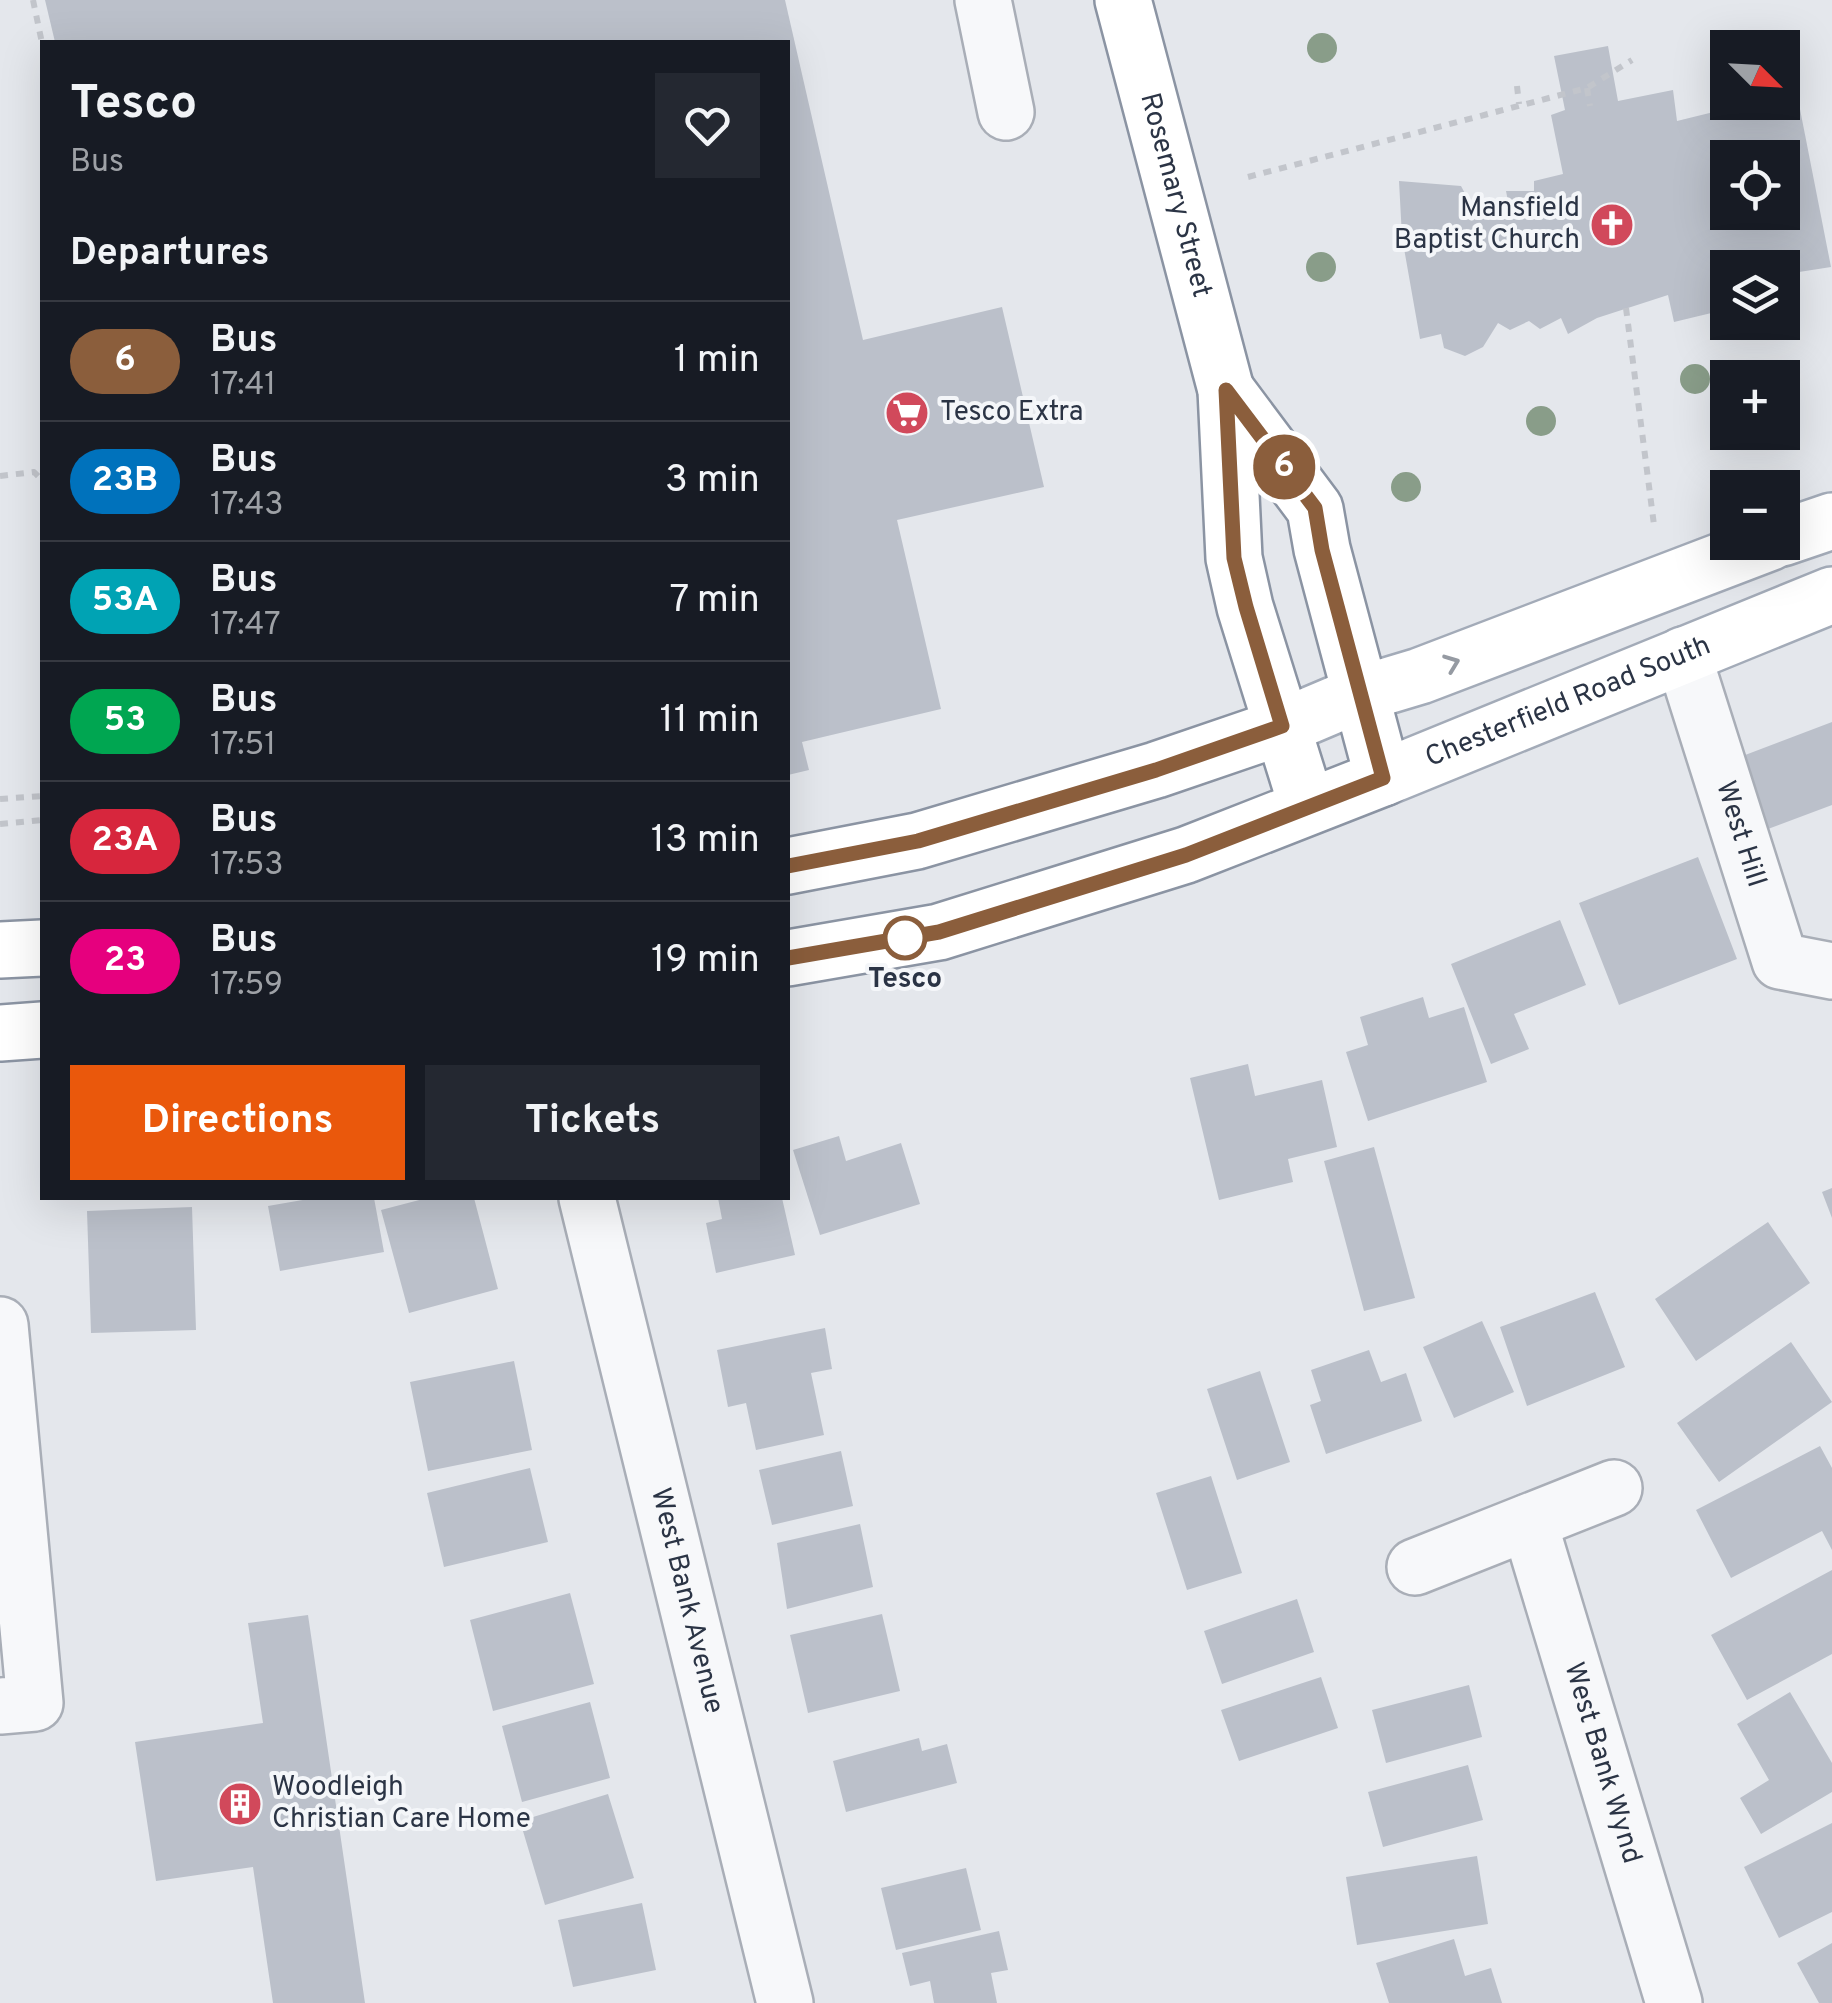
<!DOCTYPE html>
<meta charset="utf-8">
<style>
:root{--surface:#171b24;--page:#242831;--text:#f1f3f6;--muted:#9ea1a6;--line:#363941;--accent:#ea580c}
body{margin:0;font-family:Overpass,sans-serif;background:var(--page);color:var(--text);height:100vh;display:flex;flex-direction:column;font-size:38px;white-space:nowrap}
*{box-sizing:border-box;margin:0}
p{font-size:32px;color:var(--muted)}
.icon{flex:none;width:55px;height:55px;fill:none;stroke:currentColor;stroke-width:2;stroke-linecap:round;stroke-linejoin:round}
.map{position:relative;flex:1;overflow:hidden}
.side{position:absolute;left:40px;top:40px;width:750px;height:1160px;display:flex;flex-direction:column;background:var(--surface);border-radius:0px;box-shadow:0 10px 40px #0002}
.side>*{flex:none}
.badge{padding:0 20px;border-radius:32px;font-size:35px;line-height:65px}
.needle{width:65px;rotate:114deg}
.fabs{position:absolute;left:1710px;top:30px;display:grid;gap:20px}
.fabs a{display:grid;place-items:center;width:90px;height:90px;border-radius:0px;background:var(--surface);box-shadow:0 10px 40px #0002;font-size:50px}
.map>.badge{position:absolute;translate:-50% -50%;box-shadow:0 0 0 5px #fff}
h2{padding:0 30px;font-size:38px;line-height:90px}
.round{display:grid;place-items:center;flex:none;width:105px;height:105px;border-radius:0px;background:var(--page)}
.headline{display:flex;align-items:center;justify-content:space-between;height:170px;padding:0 30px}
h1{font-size:48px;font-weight:700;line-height:75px}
.action{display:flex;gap:20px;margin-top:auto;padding:20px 30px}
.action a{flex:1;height:115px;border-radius:0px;background:var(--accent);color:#fff;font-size:40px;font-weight:700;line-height:115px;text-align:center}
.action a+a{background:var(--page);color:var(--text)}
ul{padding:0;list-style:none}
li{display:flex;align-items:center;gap:30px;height:120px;padding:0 30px;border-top:2px solid var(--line)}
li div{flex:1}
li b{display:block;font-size:38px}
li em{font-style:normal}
li .badge{min-width:110px;font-weight:700;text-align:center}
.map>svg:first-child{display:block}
.building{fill:#bbc0ca;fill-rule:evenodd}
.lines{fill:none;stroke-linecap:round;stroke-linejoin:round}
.minor-casing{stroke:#a9aeb7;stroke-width:60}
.major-casing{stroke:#a3abb8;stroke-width:60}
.highway-casing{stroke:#8b94a3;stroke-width:60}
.path{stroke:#c2c5cb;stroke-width:6;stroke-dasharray:8 8;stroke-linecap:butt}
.minor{stroke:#f7f8fa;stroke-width:55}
.major{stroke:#fff;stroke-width:55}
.highway{stroke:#fff;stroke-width:55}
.tree{fill:#899d89}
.oneway{stroke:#959aa2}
.line-casing{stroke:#fff;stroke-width:22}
.line{stroke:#8b5e3c;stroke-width:15}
.stop-dot{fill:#fff;stroke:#8b5e3c;stroke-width:5}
.labels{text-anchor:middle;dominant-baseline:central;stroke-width:8;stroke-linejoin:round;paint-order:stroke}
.street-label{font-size:28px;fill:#2b3445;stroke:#f4f6f9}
.poi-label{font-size:28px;fill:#2b3445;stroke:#f4f6f9;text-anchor:start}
.stop-label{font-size:28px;font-weight:bold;fill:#2b3445;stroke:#f4f6f9}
</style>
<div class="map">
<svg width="1832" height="2003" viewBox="0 0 1832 2003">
<rect width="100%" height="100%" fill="#e4e7ec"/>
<path class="building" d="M45 0H785L863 340 1002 307 1044 487 897 520 941 709 802 742 809 770 788 775V42H55Z
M1608 46 1618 101 1673 90 1677 121 1738 106 1748 110 1798 99 1831 267 1799 272V291L1782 295V268H1728V309L1674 322 1668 295 1597 318 1568 334 1561 318 1540 329 1529 321 1510 330 1498 323 1483 347 1465 356 1444 348 1441 334 1420 339 1402 237 1399 181 1461 186 1475 212 1483 200 1508 201 1506 191H1534V181L1563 174 1551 115 1565 110 1554 56ZM1728 158H1782V212H1728Z
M1832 722V805L1760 832 1732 760Z
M1698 857 1737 959 1619 1005 1579 903Z
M1560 920 1586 985 1514 1014 1529 1049 1491 1064 1451 964Z
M1423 997 1429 1018 1464 1007 1487 1082 1368 1121 1346 1052 1368 1045 1360 1017Z
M1248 1064 1255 1096 1322 1080 1337 1147 1288 1159 1293 1182 1219 1200 1190 1078Z
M839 1136 846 1161 901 1143 920 1204 820 1235 793 1150Z
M1374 1147 1415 1298 1364 1311 1324 1161Z
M1832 1188V1218L1822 1192Z
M314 1198H374L384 1252 280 1271 268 1206Z
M427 1198H474L498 1289 409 1313 381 1210Z
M718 1198H782L795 1255 716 1273 706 1223 722 1219Z
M192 1207 196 1330 91 1333 87 1211Z
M1768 1222 1810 1283 1696 1361 1655 1299Z
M1595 1292 1625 1367 1527 1406 1500 1327Z
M1482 1321 1514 1392 1454 1418 1423 1347Z
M825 1328 832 1369 811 1373 824 1435 756 1450 746 1403 728 1407 717 1350Z
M1791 1342 1832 1402 1719 1482 1677 1423Z
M1369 1350 1381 1382 1406 1373 1422 1421 1326 1454 1310 1405 1321 1401 1311 1370Z
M514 1361 532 1450 428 1471 410 1382Z
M1260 1371 1290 1462 1237 1480 1207 1389Z
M1820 1446 1832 1468V1550L1822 1531 1731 1578 1696 1510Z
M841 1451 853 1506 772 1525 759 1470Z
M530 1468 548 1542 444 1567 427 1493Z
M1211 1476 1242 1573 1187 1590 1156 1493Z
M860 1524 873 1587 787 1609 777 1543Z
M1832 1570V1654L1747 1700 1711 1635Z
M570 1593 594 1684 493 1711 470 1620Z
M1297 1599 1314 1652 1222 1684 1204 1631Z
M882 1614 900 1691 808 1713 790 1635Z
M308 1615 365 2003H273L253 1867 156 1881 135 1742 263 1723 248 1623Z
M1321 1677 1338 1728 1239 1761 1221 1710Z
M1469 1685 1482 1737 1386 1763 1372 1710Z
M1790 1692 1832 1763V1792L1761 1834 1740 1798 1769 1780 1737 1724Z
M590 1702 610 1778 522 1802 502 1726Z
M919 1738 922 1751 947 1744 957 1783 846 1812 833 1761Z
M1468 1765 1483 1820 1383 1847 1368 1792Z
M608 1794 634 1878 545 1905 520 1821Z
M1832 1823V1912L1779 1938 1744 1867Z
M1477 1856 1488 1924 1357 1945 1346 1877Z
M966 1868 981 1930 896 1950 881 1888Z
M642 1903 656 1970 573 1987 558 1920Z
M999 1931 1008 1970 991 1973 997 2003H934L930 1981 910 1986 902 1953Z
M1454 1939 1465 1976 1491 1968 1502 2003H1389L1376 1963Z
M1832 1943V2003H1819L1797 1963Z"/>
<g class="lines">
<defs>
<g id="minor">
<path d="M983 0 1006 112"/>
<path id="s1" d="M1683 655 1780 961 1832 971"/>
<path id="s2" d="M587 1198 785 2003"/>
<path d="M0 1325 35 1703 0 1706"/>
<path id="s3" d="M1529 1522 1674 2003"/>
<path d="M1415 1567 1614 1488"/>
</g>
<g id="major">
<path d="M1782 538 1832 521"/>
<path d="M1282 727 1360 694 1420 676 1771 542"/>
<path id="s4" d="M1383 778 1832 595"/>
</g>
<g id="highway">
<path id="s5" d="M1123 0 1226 390 1234 558 1245 607 1307 806"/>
<path d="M788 866 917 841 1156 770 1282 727"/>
<path d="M0 950 42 948"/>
<path d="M788 958 939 932 1186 855 1383 778 1322 549 1315 509 1226 390"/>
<path d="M0 1033 42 1030"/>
</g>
</defs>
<use href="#minor" class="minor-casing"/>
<use href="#major" class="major-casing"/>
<use href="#highway" class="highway-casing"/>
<path class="path" d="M33 0 42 43
M1517 86 1519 104
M1587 88 1590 106
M1248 177 1587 88 1632 60
M1626 308 1654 525
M0 476 34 472 42 480
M0 799 42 796
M0 824 42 820"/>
<use href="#minor" class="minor"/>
<use href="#major" class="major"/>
<use href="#highway" class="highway"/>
</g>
<g class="tree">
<circle cx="1322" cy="48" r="15"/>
<circle cx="1321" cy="267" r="15"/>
<circle cx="1695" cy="379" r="15"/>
<circle cx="1541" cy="421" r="15"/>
<circle cx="1406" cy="487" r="15"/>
</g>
<defs><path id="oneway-chevron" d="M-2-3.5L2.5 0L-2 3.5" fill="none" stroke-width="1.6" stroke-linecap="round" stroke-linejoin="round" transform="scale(2.5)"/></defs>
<use class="oneway" href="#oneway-chevron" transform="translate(1452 663) rotate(-21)"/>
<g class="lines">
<defs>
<path id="line" d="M788 866 918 841 1156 770 1282 726 1246 607 1234 558 1226 390 1315 508 1322 550 1383 778 1186 855 939 932 788 958"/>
</defs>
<use href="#line" class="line-casing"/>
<use href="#line" class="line"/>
</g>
<defs>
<symbol id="church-disc" viewBox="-11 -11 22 22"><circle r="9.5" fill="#d1495b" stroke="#f4f6f9"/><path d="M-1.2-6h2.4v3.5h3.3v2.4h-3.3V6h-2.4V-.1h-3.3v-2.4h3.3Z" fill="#fff"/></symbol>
<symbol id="supermarket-disc" viewBox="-11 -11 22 22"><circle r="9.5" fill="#d1495b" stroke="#f4f6f9"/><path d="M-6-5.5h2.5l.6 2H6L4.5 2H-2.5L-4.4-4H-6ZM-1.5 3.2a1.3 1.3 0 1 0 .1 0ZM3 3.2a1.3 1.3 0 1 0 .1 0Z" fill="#fff"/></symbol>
<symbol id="building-disc" viewBox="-11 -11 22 22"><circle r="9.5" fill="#d1495b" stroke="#f4f6f9"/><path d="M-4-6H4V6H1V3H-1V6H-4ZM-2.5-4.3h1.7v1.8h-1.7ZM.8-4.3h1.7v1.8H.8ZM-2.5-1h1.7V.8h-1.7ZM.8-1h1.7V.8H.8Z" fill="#fff"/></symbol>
</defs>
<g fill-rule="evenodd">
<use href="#church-disc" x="1587" y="200" width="50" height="50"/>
<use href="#supermarket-disc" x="882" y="388" width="50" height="50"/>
<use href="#building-disc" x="215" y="1779" width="50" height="50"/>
</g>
<circle class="stop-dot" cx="905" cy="938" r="20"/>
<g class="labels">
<g class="street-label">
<text stroke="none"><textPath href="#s5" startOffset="202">Rosemary Street</textPath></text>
<text stroke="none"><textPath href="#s4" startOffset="200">Chesterfield Road South</textPath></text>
<text stroke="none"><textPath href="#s1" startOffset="188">West Hill</textPath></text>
<text stroke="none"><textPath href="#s2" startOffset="415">West Bank Avenue</textPath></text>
<text stroke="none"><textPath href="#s3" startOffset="252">West Bank Wynd</textPath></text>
</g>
<g class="poi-label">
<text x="1580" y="209" text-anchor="end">Mansfield<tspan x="1580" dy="32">Baptist Church</tspan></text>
<text x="940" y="413">Tesco Extra</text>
<text x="272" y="1788">Woodleigh<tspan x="272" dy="32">Christian Care Home</tspan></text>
</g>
<g class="stop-label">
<text x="905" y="980">Tesco</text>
</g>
</g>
</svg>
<div class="fabs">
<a><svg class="needle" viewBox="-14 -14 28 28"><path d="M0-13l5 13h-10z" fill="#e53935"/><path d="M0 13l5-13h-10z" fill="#9ea1a6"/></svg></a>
<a><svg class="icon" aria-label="locate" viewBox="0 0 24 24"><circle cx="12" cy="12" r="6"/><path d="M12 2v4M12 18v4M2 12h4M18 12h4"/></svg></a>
<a><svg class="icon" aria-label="layers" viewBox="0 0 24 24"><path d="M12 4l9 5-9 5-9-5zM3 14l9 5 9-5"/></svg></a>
<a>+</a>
<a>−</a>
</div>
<b class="badge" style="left:1284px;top:467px;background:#8b5e3c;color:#fff">6</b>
<section class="side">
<div class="headline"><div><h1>Tesco</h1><p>Bus</p></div><a class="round"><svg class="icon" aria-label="heart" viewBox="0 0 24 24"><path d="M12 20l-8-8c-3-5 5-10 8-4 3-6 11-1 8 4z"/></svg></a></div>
<h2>Departures</h2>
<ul>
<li><span class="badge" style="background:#8b5e3c;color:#fff">6</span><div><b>Bus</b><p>17:41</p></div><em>1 min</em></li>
<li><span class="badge" style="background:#0072bc;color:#fff">23B</span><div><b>Bus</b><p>17:43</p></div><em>3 min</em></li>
<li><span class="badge" style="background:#00a3b4;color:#fff">53A</span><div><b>Bus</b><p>17:47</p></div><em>7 min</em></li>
<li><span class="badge" style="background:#00a651;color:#fff">53</span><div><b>Bus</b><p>17:51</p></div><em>11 min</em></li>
<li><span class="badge" style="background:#d7263d;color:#fff">23A</span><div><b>Bus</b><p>17:53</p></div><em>13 min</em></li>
<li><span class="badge" style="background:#e6007e;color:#fff">23</span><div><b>Bus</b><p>17:59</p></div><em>19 min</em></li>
</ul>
<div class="action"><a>Directions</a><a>Tickets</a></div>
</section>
</div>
